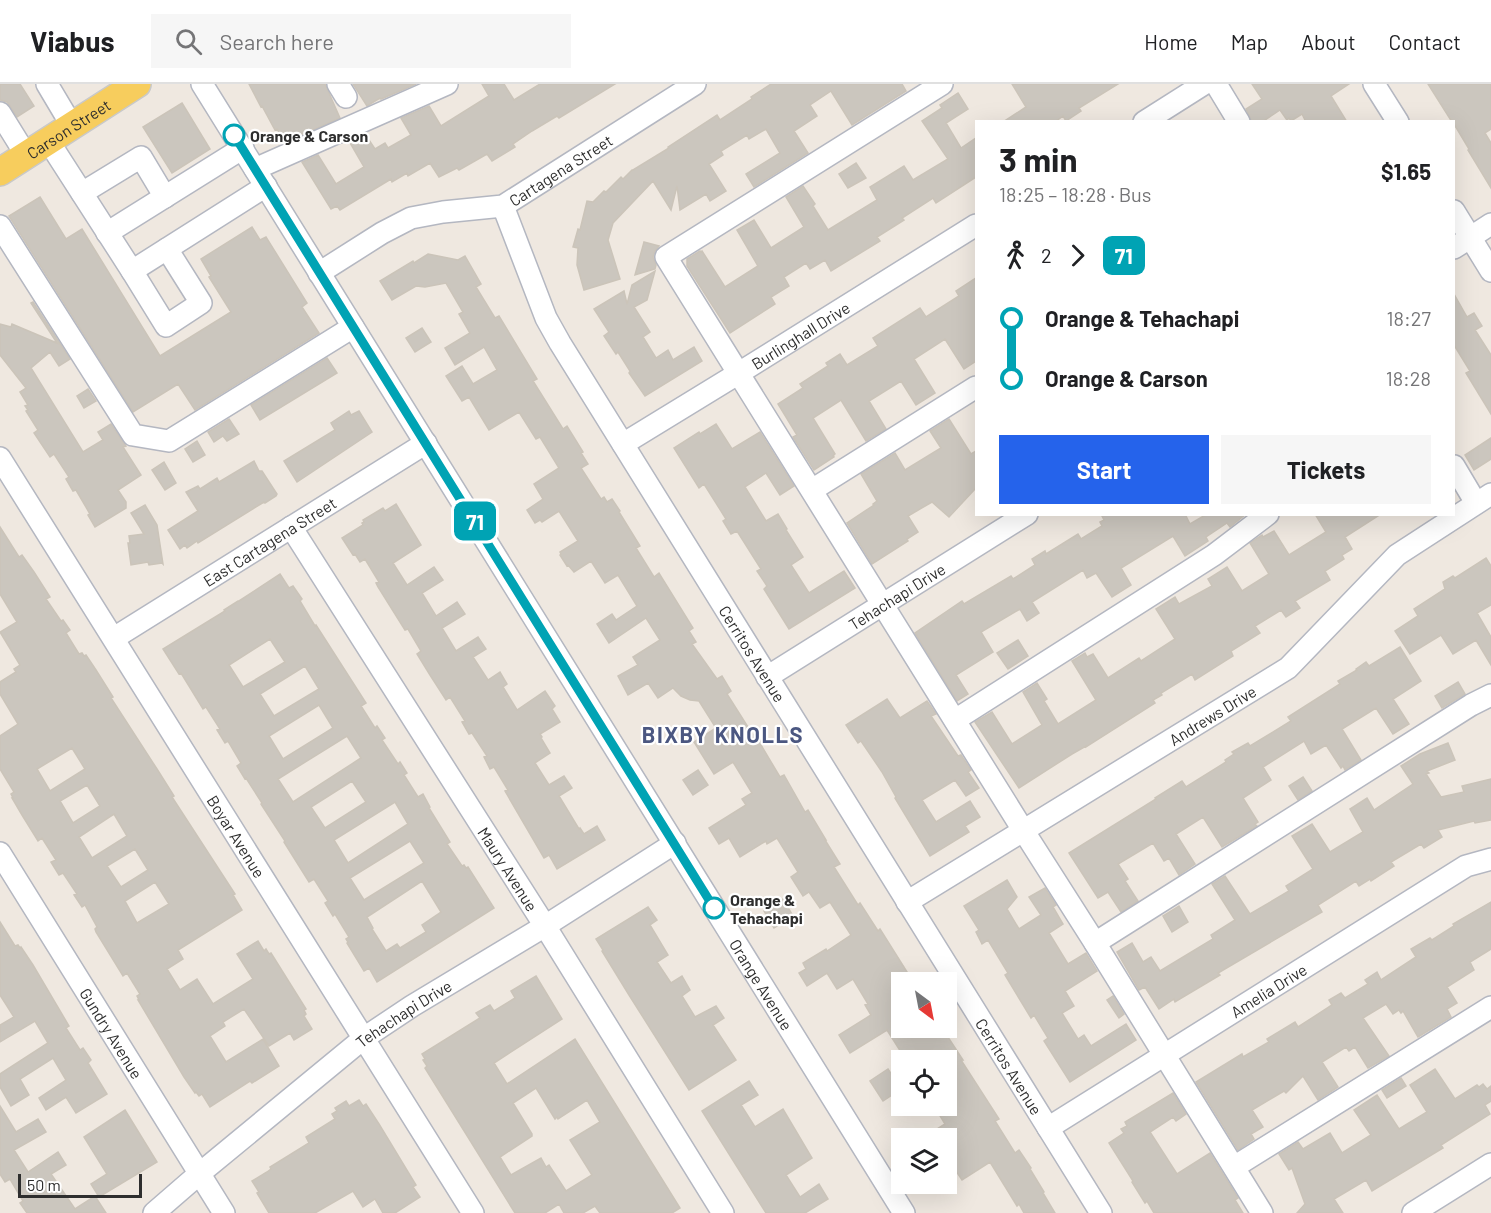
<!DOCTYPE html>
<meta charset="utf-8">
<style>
:root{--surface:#fff;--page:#f6f6f6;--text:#202124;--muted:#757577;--line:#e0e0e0;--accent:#2563eb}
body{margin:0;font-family:Barlow,sans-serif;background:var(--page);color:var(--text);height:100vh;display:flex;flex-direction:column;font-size:22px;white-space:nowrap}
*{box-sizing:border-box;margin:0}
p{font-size:20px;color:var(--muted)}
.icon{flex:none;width:33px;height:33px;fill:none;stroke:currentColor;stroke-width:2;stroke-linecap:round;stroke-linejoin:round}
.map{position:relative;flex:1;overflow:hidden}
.side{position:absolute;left:975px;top:36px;width:480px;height:396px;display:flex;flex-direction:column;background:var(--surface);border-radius:0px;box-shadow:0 6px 24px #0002}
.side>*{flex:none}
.badge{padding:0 12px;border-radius:9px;font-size:21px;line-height:39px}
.needle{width:39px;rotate:148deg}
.controls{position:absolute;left:891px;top:888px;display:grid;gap:12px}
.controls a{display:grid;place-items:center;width:66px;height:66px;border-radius:0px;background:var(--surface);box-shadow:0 6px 24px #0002;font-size:30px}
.scale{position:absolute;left:18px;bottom:15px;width:124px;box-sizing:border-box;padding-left:6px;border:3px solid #2e2e2e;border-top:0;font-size:16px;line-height:21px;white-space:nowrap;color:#2e2e2e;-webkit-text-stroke:4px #fff;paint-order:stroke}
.map>.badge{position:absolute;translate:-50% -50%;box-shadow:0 0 0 3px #fff}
.legs{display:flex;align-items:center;gap:9px;height:66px;padding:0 24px;font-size:20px}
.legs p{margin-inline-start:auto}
.head{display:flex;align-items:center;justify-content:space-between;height:102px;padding:0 24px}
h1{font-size:33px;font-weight:700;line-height:45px}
.action{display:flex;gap:12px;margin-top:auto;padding:12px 24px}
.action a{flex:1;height:69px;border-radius:0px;background:var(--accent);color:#fff;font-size:24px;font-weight:700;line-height:69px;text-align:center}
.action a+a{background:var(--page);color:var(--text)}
ul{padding:0 24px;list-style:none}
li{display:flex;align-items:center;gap:21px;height:60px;font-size:22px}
li i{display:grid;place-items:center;width:9px;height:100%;margin:0 8px;background:currentColor}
li i::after{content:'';width:15px;height:15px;margin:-8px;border:4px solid;border-radius:50%;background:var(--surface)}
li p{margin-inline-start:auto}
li:first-child i{background:linear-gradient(#0000 50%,currentColor 0)}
li:last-child i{background:linear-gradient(currentColor 50%,#0000 0)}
header{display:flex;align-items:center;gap:36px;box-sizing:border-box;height:84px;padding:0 30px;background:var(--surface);border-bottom:2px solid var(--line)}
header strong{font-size:28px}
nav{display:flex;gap:33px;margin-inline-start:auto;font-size:21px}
.search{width:420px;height:54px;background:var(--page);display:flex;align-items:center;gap:15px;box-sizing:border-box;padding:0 21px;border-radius:0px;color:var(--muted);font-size:22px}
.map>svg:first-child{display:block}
.building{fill:#cbc6be;stroke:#cbc4b9;stroke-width:1.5;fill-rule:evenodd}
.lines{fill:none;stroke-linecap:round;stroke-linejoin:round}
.minor-casing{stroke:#b4b7c1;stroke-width:24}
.major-casing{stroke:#c9c9c9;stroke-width:30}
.minor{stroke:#fff;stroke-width:21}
.major{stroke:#f7cd5d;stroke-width:27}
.line-1-casing{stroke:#fff;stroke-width:14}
.line-1{stroke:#00a3b4;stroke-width:9}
.stop-1-dot{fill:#fff;stroke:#00a3b4;stroke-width:3}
.labels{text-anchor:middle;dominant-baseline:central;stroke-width:4.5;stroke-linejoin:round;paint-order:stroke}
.street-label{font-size:16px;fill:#2e2e2e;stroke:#fff}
.stop-label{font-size:16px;font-weight:bold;fill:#2e2e2e;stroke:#fff;text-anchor:start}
.district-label{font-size:22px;font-weight:bold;letter-spacing:1.5px;fill:#4b5781;stroke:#fff}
</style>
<header>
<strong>Viabus</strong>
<div class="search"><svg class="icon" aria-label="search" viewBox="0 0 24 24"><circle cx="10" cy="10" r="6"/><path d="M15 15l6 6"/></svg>Search here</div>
<nav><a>Home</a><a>Map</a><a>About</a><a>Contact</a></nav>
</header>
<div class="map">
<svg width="1491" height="1129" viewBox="0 0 1491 1129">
<rect width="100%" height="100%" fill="#efe8e0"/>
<path class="building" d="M0 0H20L34 22 17 33 10 22 7 18 0 16Z
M249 0H325L340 34 285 58 277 45 275 46 262 22 261 23Z
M353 0H416L381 15 380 14 367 22Z
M482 0H504L514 16 540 0H615L559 34 557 32 532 47 513 60 515 63 492 77 487 70 459 86 457 84 439 93 430 79 408 92 407 89 392 98 391 95 340 126 337 122 331 125 302 78 318 71 336 100 364 83 349 57 365 50 375 65 385 59 388 64 411 51 401 34 429 22 441 42 489 12Z
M771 0H902L906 7 852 41 831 7 810 21 817 32 794 47 808 69 754 103 746 90 780 69 766 45 749 55 747 51 721 67 723 71 709 80 726 107 710 117 706 110 680 126 677 102 671 126 653 97 613 139 608 156 620 195 584 206 577 181 578 164 573 163 578 145 580 146 587 117 593 118 604 107 606 108 621 93 623 95 632 86H633L669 64 668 63 717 31 720 36 752 15 751 13Z
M1012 0H1118L1079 24 1081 27 1066 37 1063 32 1055 38H1003L1026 23Z
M1252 0H1349L1331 12 1347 38H1306L1302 30 1291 37 1289 34 1287 36 1280 26 1262 38H1252L1246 25 1262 15Z
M1428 0H1491V45L1485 49 1491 59V104L1468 66 1469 65 1454 40V38H1452Z
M958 9 968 25 946 39 961 64 976 54V93L936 119 933 114 902 134 904 136 877 153 880 157 831 187 825 176 810 185 806 179 784 193 789 202 771 213 775 220 730 249 687 182V175L700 167 701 168 702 167 725 203 758 182 737 146 754 136 771 164 804 143 786 113 803 102 815 120 813 122 828 146 877 116 870 103 904 82 913 96 948 75 922 37 942 24 940 21Z
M182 19 210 65 172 89 143 43Z
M856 79 866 94 848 104 839 90Z
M40 113 66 155 82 145 160 272 231 228 209 193 211 192 201 175 252 143 260 156 266 153 307 219 302 223 319 249 195 326 178 300 133 328 9 132Z
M644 158 659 162 655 167 653 173 656 181 655 185 635 191Z
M428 170 458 176 465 172 481 200 476 203 495 234 499 232 537 295 533 297 563 345 567 342 583 368 581 369 588 380 581 384 601 415 604 413 607 418 612 415 620 427 619 428 640 462 636 464 654 493 659 489 693 544 689 547 696 558 692 560 717 595 722 592 731 607 727 610 753 651 758 647 765 659 761 661 780 693 784 691 805 728 808 726 826 756H825L840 780 834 783 858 821 860 819 878 847 880 845 907 888 904 891 908 897 902 898V944H941L946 953V950L963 976H961L999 1035 995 1037 1015 1069 1019 1066 1031 1084 1030 1085 1044 1108 1043 1109 1055 1129H1024L1019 1120 1017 1122 990 1078 962 1096 946 1072V1054H923L945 1040 936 1025 942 1022H946V976H906L887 946 850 969 839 951 871 931 865 921 868 920 853 895 837 905 827 889 807 902 799 889 806 885 803 879 826 865 827 867 851 851 830 818 820 824 809 808 803 812 791 793 798 788 777 754 767 760 766 757 740 773 729 754 719 760 709 744 746 721 742 715 752 709 733 678 714 690 694 658 716 644 699 617 690 616 681 612 673 604 658 614 648 599 628 611 618 592 638 581 633 573 660 556 646 534 609 559 597 540 612 530 616 536 637 522 618 491 605 499 591 477 574 488 568 481 567 482 560 471 561 470 560 468 578 457 559 427 542 438 540 436 535 439 527 426 543 415 534 400 559 384 540 353 536 355 519 328 489 346 469 313 462 317 446 292 462 282 473 300 497 286 484 263 455 281 445 264 470 249 459 230 463 228 446 199 425 203 416 202 392 216 380 197 413 177 414 179Z
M655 187 647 216 634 223 650 248 643 253 656 274 668 266 673 276 694 263 702 277 645 312 629 289 630 287 618 268 616 270 604 252 609 248 594 225 624 207 627 220 632 201Z
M976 194V277L964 285 945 255 914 275 935 309 916 321 901 297 869 317 886 345 866 357 841 316 813 334 835 370 833 372 834 373 814 386 793 353 797 351 778 320 803 304 800 300 828 282 826 279 840 270 847 281 878 262 873 254 920 224 926 233 959 212 956 207Z
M1454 210 1467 233 1474 229 1482 242 1475 246 1491 271V330L1466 289 1470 287 1454 261Z
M33 218 70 275 59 282 50 268 31 284 83 368 103 356 98 348 111 340 126 362 123 363 141 391 118 406 126 418V424L95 443 88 431 90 430 76 406 73 407 66 395 69 393 54 370 50 373 34 349 38 346 26 327 28 326 25 322 28 321 20 308 26 304 0 271V240L11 243 12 240 57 259 31 219Z
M422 244 431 258 415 268 406 254Z
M327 274 337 289 260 336 251 321Z
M88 305 96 317 84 324 77 312Z
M349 327 351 331 359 327 372 348 297 398 284 377 335 346 331 339Z
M229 335 239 350 227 357 223 352 214 358 208 348Z
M949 335 971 370 976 367V404L949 433 932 418 908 432 918 448 907 455 908 457 872 480 847 439 874 421 873 420 877 417 861 390 895 369 905 386 941 364 930 347Z
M716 340 732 365 760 348 794 402 780 411 766 389 745 403 766 437 778 430 787 445 786 446 803 473 791 481 809 509 844 487 855 504 789 545 764 505 767 502 757 487 761 485 737 447 731 450 723 437 726 435 704 400 699 404 674 364 699 348 700 350Z
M1491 354V375L1474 386 1465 371Z
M197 357 205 371 193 378 185 365Z
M254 377 259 387H262L277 410 276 412 265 419 264 418 198 459 197 457 187 464 185 461 180 465 168 446 198 427 186 408 198 402 200 405 217 394 219 398Z
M164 378 176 399 165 406 152 386Z
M396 420 421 461 393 479 407 501 434 483 443 496 422 509 436 532 457 518 465 530 442 544 456 567 478 553 486 565 473 573 488 596 500 588 507 600 503 603 517 626 545 607 555 622 552 625 560 638 540 650 542 653 541 654 550 669 535 679 549 701 564 692 572 704 559 712 579 745 580 744 584 750 597 742 605 756 557 785 549 771 544 774 505 707 508 706 494 683 490 685 484 673 487 672 472 649 469 650 462 638 465 637 450 613 446 616 430 591 417 570 421 567 408 545 405 546 378 503 376 499 379 498 365 475 360 478 355 470 353 471 342 454 363 441 362 439 364 438 363 436 383 424 385 427Z
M145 421 157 441 163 480 162 479 149 481 148 478 131 481 128 459H130L129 452 144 450 131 429Z
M1101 430H1185L1190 440 1207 430H1246L1230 443 1227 439 1206 453 1208 457 1185 472 1173 452 1121 484 1131 501 1112 513 1096 489 1087 494 1083 486 1032 518 1039 529 1027 537 1020 525 981 548 993 568 956 591 968 610 957 617 915 549 962 517 964 520 1011 492 1013 495 1035 481 1032 475 1045 467 1046 470 1078 450 1081 455 1102 442 1100 438 1104 436Z
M1315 430H1381L1345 453 1352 465 1342 471 1344 475 1325 487 1330 496 1295 517 1300 524 1286 533 1281 526 1255 542 1260 549 1231 567 1233 572 1195 596 1192 590 1161 609 1162 611 1153 616 1155 619 1086 663V662L1072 670 1019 704 975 638 992 628 1012 660 1042 641 1023 608 1037 599 1047 615 1044 617 1058 640 1096 616 1072 577 1085 569 1087 573 1093 570 1108 594 1139 574 1141 577 1175 555 1156 525 1175 513 1179 520 1212 502 1208 495 1227 483 1242 507 1269 490 1250 459 1262 451 1263 453 1274 447 1289 471 1326 448Z
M0 443 19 473 22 471 34 488 50 513 46 515 61 537 63 536 70 546 66 549 79 570 82 569 84 572 86 571 96 586 113 613 111 614 157 685 174 712 172 713 235 810 233 811 242 826 178 866 183 875 167 885 180 906 197 895 213 920 253 895 237 870 258 857 264 867 266 865 269 870 271 869 306 925 304 926 306 930 304 932 312 945 294 956 290 949 269 962 244 925 223 938 225 942 210 952 226 978 263 955 279 982 252 999 250 997 210 1023 202 1010 199 1012 196 1008 195 1009 184 993 138 916H139L137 912 140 910 127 889 123 892 96 848 95 845 97 843 85 821 82 823 74 811 77 810 63 789 59 791 51 778 56 776 42 754 38 757 22 731 12 714H13L11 710 14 708 0 685V652L18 640 0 610V598L16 588 14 585 20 581 0 548 17 538 0 510ZM72 664 85 685 50 707 37 685ZM87 701 100 722 73 739 60 717ZM114 730 127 752 92 774 79 753ZM135 765 148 786 121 803 107 782ZM155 798 169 820 137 839 125 817Z
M1486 474 1491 482V521L1477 529 1491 553V581L1476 556 1453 570 1441 551 1410 570 1395 547 1418 532 1414 525 1445 505 1443 498 1453 492 1455 494Z
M280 490 289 504 293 502 302 515 300 517 315 542 316 541 366 619 361 622 375 644 377 642 385 654 382 656 398 680 400 678 407 689 404 691 418 713 423 710 430 723 429 724 450 758 447 760 462 782 464 781 466 784 468 783 494 824 377 898 369 884 364 887 347 859 348 858 346 855 349 853 335 830 333 832 325 819 328 817 314 795 309 798 284 758 285 757 261 720 262 719 246 694 245 695 237 682 241 679 228 657 225 659 217 646 220 645 206 623 203 625 189 602 181 589 179 590 163 565 225 527 224 526 238 517H239ZM270 555 285 578 243 603 229 581ZM305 582 319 605 274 632 260 610ZM319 621 333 644 283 675 269 652ZM347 652 361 674 293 718 278 695ZM352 697 366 718 325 744 311 723ZM395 718 408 740 348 779 334 756ZM410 757 424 779 364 816 350 794ZM422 797 441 828 422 841 426 848 400 864 397 860 386 867 372 845 373 844 367 833Z
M1018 556 1028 572 1008 585 997 569Z
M1400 563 1421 597 1393 615 1409 640 1393 650 1376 624 1342 645 1361 676 1345 686 1343 682 1341 684 1326 661 1311 670 1304 657 1263 683 1271 696 1243 714 1258 738 1255 740 1257 742 1222 763 1203 733 1176 750 1195 780 1179 791 1169 774 1164 777 1153 759 1118 780 1128 795 1125 797 1138 817 1121 828 1108 808 1098 814 1069 769 1156 715 1155 714 1182 697 1186 703 1226 678 1225 676 1234 670 1232 668 1248 659 1250 662 1291 637 1288 633 1340 600 1338 597 1357 586 1356 585 1366 578 1369 582Z
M1458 598 1465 610 1442 624 1435 612Z
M887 615 900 634 927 617 936 630 931 632 958 672 961 671 971 686 968 688 979 704 966 712 955 696 922 716 936 738 970 717 980 733 965 742 969 748 930 772 895 714 896 713 882 688 861 657 858 659 846 641Z
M1448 659 1455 676 1427 687 1429 689 1426 690 1441 713 1464 708 1462 702 1491 695V736L1475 739 1474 737 1438 746 1442 753 1424 764 1421 760 1391 778 1394 782 1371 797 1370 795 1359 802 1356 797 1318 821 1322 828 1218 889 1220 891 1175 918 1174 915 1159 925 1145 903 1139 906 1117 868 1132 859 1143 878 1151 873 1160 887 1213 855 1211 851 1235 836 1212 800 1225 792 1250 830 1289 807 1286 802 1313 785 1292 752 1312 740 1330 768 1363 748 1350 725 1367 714 1374 726 1413 700 1401 682 1420 670Z
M698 686 708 701 693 711 683 696Z
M1303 693 1312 707 1298 716 1289 702Z
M1007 796 1017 813 1007 825 1019 845 1041 831 1029 813 1045 804 1056 821 1053 823 1063 840 1049 849 1068 880 1086 869 1097 887 1065 907 1074 922 1062 929 1078 955 1084 951 1091 962 1126 940 1136 956 1070 998 1044 957 1048 954 1034 931 1031 934 1005 891 1008 889 988 856 982 860 976 848 979 846 964 822Z
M783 815 793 832 774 844 764 827Z
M1491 818V865L1470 878 1474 886 1447 903 1457 919 1447 925 1451 933 1418 953 1403 927 1401 929 1399 926 1393 930 1386 920 1363 934 1389 972 1368 984 1355 963 1349 967 1346 963 1322 978 1338 1003 1318 1016 1303 992 1286 1009 1284 1007 1252 1026 1263 1043 1251 1050 1254 1055 1238 1066 1196 998 1242 970 1243 973 1269 958 1267 955 1295 938 1298 943 1332 921 1329 916 1341 909 1345 914 1368 900 1365 896 1377 888 1381 896 1416 873 1411 865 1430 854 1432 856 1454 842 1453 840Z
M1179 822 1188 838 1172 848 1163 832Z
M648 823 657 836 650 841 668 871 657 878 671 899 682 892 690 906 682 912 695 933 716 922 724 934 713 941 736 976 689 1006 629 911 602 867 603 866 596 855Z
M0 838 15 862 18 861 20 864 21 863 33 881 69 942 66 944 80 966 83 964 91 976 88 979 107 1010 76 1029 66 1013 46 1026 39 1014 66 996 53 974 20 995 29 1011 11 1022 0 1003V990L48 959 35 937 0 958V941L14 933 0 911Z
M536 892 562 935 494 979 507 1000 575 955 680 1124 672 1129H600L595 1122 583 1129H564L559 1120 545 1129H515L425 984 427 982 423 976 425 975 422 970 480 934 476 929 490 921 494 927 515 914 511 907ZM536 1004 555 1035 557 1033 558 1035 587 1016 600 1038 570 1056 592 1091 566 1107 549 1081 546 1083 541 1074 511 1091 500 1073 532 1052V1050L513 1019Z
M1113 912 1124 930 1119 934 1107 916Z
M888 985 901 1005 883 1017 870 997Z
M1435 985 1455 1015 1477 1001 1479 1003 1483 1000 1487 1005 1491 1002V1017L1485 1021 1490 1030 1441 1061 1443 1064 1372 1107 1366 1096 1334 1115 1343 1129H1297L1305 1120 1292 1084 1289 1086 1279 1070 1298 1058 1303 1065 1330 1049 1342 1069 1371 1051 1354 1026 1377 1011 1399 1045 1427 1028 1410 1001Z
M1401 994 1406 1002 1387 1014 1382 1006Z
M749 997 758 1011 741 1021 755 1043 783 1025 812 1074 786 1091 800 1113 819 1100 828 1115 805 1129H766L702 1027Z
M1173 1009 1186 1030 1176 1037 1173 1033 1150 1048 1177 1090 1210 1069 1238 1114 1235 1116 1243 1129H1154L1147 1117 1145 1119 1132 1098 1133 1097 1109 1059 1124 1049 1121 1045 1127 1042 1125 1038Z
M359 1016 363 1022 366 1020 379 1040 416 1101 413 1103 420 1113 395 1129H383L375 1115 363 1123 353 1107 315 1129H269L257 1109 259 1108 252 1097 267 1088 271 1085 270 1083 309 1059 306 1053 335 1035 332 1030 337 1027 335 1024 346 1017 349 1022Z
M0 1022 16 1048 38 1035 46 1048 14 1066 28 1088 58 1068 66 1081 51 1090 75 1125 95 1112 106 1129H27L20 1119 23 1117 10 1095 5 1098 0 1090Z
M125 1026 157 1078 99 1113 91 1100 107 1090 84 1053Z"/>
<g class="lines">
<defs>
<g id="minor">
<path d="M47 0 72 42"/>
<path id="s1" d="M202 0 904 1129"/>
<path d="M338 0 346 13"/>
<path d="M942 0 666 173 1023 746 1095 859 1262 1129"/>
<path d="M1216 0 1239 38"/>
<path d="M1374 0 1398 38"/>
<path d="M0 29 26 71"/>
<path d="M1144 38 1204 0"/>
<path d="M49 58 132 187 266 102"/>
<path d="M255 85 447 0"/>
<path d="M82 109 141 73 165 113"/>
<path id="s2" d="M503 122 546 234 560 259 1101 1129"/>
<path d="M1454 127 1491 187"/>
<path d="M0 142 133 351 169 357 353 243"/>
<path d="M107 149 243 64"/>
<path d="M1454 164 1491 140"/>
<path d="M132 187 166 242 201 219 167 165"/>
<path id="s3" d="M319 189 382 149 411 134 443 128 503 122 695 0"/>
<path id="s4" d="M623 360 739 289 976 141"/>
<path id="s5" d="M0 374 473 1129"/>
<path d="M1454 382 1476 419"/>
<path d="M812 406 976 303"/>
<path id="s6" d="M291 443 545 842 723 1129"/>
<path id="s7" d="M114 554 426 359"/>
<path id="s8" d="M767 593 1027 430"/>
<path d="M955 636 1214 471 1268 430"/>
<path id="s9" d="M0 769 224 1129"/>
<path id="s10" d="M907 818 1288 584 1397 471 1491 410"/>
<path d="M1095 859 1471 621 1491 611"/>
<path id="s11" d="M1048 1044 1466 782 1491 775"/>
<path d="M1234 1083 1491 923"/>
<path id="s12" d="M154 1129 199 1090 364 954 412 922 545 842 675 759"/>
<path d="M1413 1129 1491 1080"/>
</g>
<g id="major">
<path id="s13" d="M0 88 137 0"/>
</g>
</defs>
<use href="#minor" class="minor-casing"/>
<use href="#major" class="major-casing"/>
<use href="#minor" class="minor"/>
<use href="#major" class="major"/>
</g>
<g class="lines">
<defs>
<path id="line-1" d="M234 51 714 824"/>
</defs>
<use href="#line-1" class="line-1-casing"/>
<use href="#line-1" class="line-1"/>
</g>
<g class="stop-1-dot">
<circle cx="234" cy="51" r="10"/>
<circle cx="714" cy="824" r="10"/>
</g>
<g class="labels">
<g class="street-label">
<text stroke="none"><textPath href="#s13" startOffset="81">Carson Street</textPath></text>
<text stroke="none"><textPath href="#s3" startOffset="268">Cartagena Street</textPath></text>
<text stroke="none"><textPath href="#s4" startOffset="208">Burlinghall Drive</textPath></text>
<text stroke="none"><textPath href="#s7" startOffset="183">East Cartagena Street</textPath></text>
<text stroke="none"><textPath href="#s8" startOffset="153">Tehachapi Drive</textPath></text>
<text stroke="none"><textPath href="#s2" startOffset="514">Cerritos Avenue</textPath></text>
<text stroke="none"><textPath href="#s10" startOffset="358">Andrews Drive</textPath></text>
<text stroke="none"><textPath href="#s5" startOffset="446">Boyar Avenue</textPath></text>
<text stroke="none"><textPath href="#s6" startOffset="405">Maury Avenue</textPath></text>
<text stroke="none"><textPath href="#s1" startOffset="1060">Orange Avenue</textPath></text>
<text stroke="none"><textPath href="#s11" startOffset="260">Amelia Drive</textPath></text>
<text stroke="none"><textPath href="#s12" startOffset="320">Tehachapi Drive</textPath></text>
<text stroke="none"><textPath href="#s9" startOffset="212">Gundry Avenue</textPath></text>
<text stroke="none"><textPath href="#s2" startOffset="1000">Cerritos Avenue</textPath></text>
</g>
<g class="stop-label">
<text x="250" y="51">Orange &amp; Carson</text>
<text x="730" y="815">Orange &amp;<tspan x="730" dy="18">Tehachapi</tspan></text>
</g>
<g class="district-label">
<text x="723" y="650">BIXBY KNOLLS</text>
</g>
</g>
</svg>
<div class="controls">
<a><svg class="needle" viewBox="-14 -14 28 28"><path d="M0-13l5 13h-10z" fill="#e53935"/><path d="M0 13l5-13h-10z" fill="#757577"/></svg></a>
<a><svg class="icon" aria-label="locate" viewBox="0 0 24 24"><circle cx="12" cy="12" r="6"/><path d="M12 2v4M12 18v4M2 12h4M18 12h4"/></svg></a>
<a><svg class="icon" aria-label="layers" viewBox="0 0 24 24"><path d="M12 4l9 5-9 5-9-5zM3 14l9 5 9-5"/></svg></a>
</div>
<div class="scale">50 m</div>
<b class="badge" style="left:475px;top:437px;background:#00a3b4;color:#fff">71</b>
<section class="side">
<div class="head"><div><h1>3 min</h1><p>18:25 – 18:28 · Bus</p></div><b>$1.65</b></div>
<div class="legs"><svg class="icon" aria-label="walk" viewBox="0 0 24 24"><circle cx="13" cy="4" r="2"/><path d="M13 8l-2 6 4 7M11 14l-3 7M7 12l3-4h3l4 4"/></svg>2<svg class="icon" aria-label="forward" viewBox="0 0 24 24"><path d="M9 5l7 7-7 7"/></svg><b class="badge" style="background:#00a3b4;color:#fff">71</b></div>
<ul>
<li><i style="color:#00a3b4"></i><b>Orange &amp; Tehachapi</b><p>18:27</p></li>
<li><i style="color:#00a3b4"></i><b>Orange &amp; Carson</b><p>18:28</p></li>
</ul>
<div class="action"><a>Start</a><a>Tickets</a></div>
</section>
</div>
